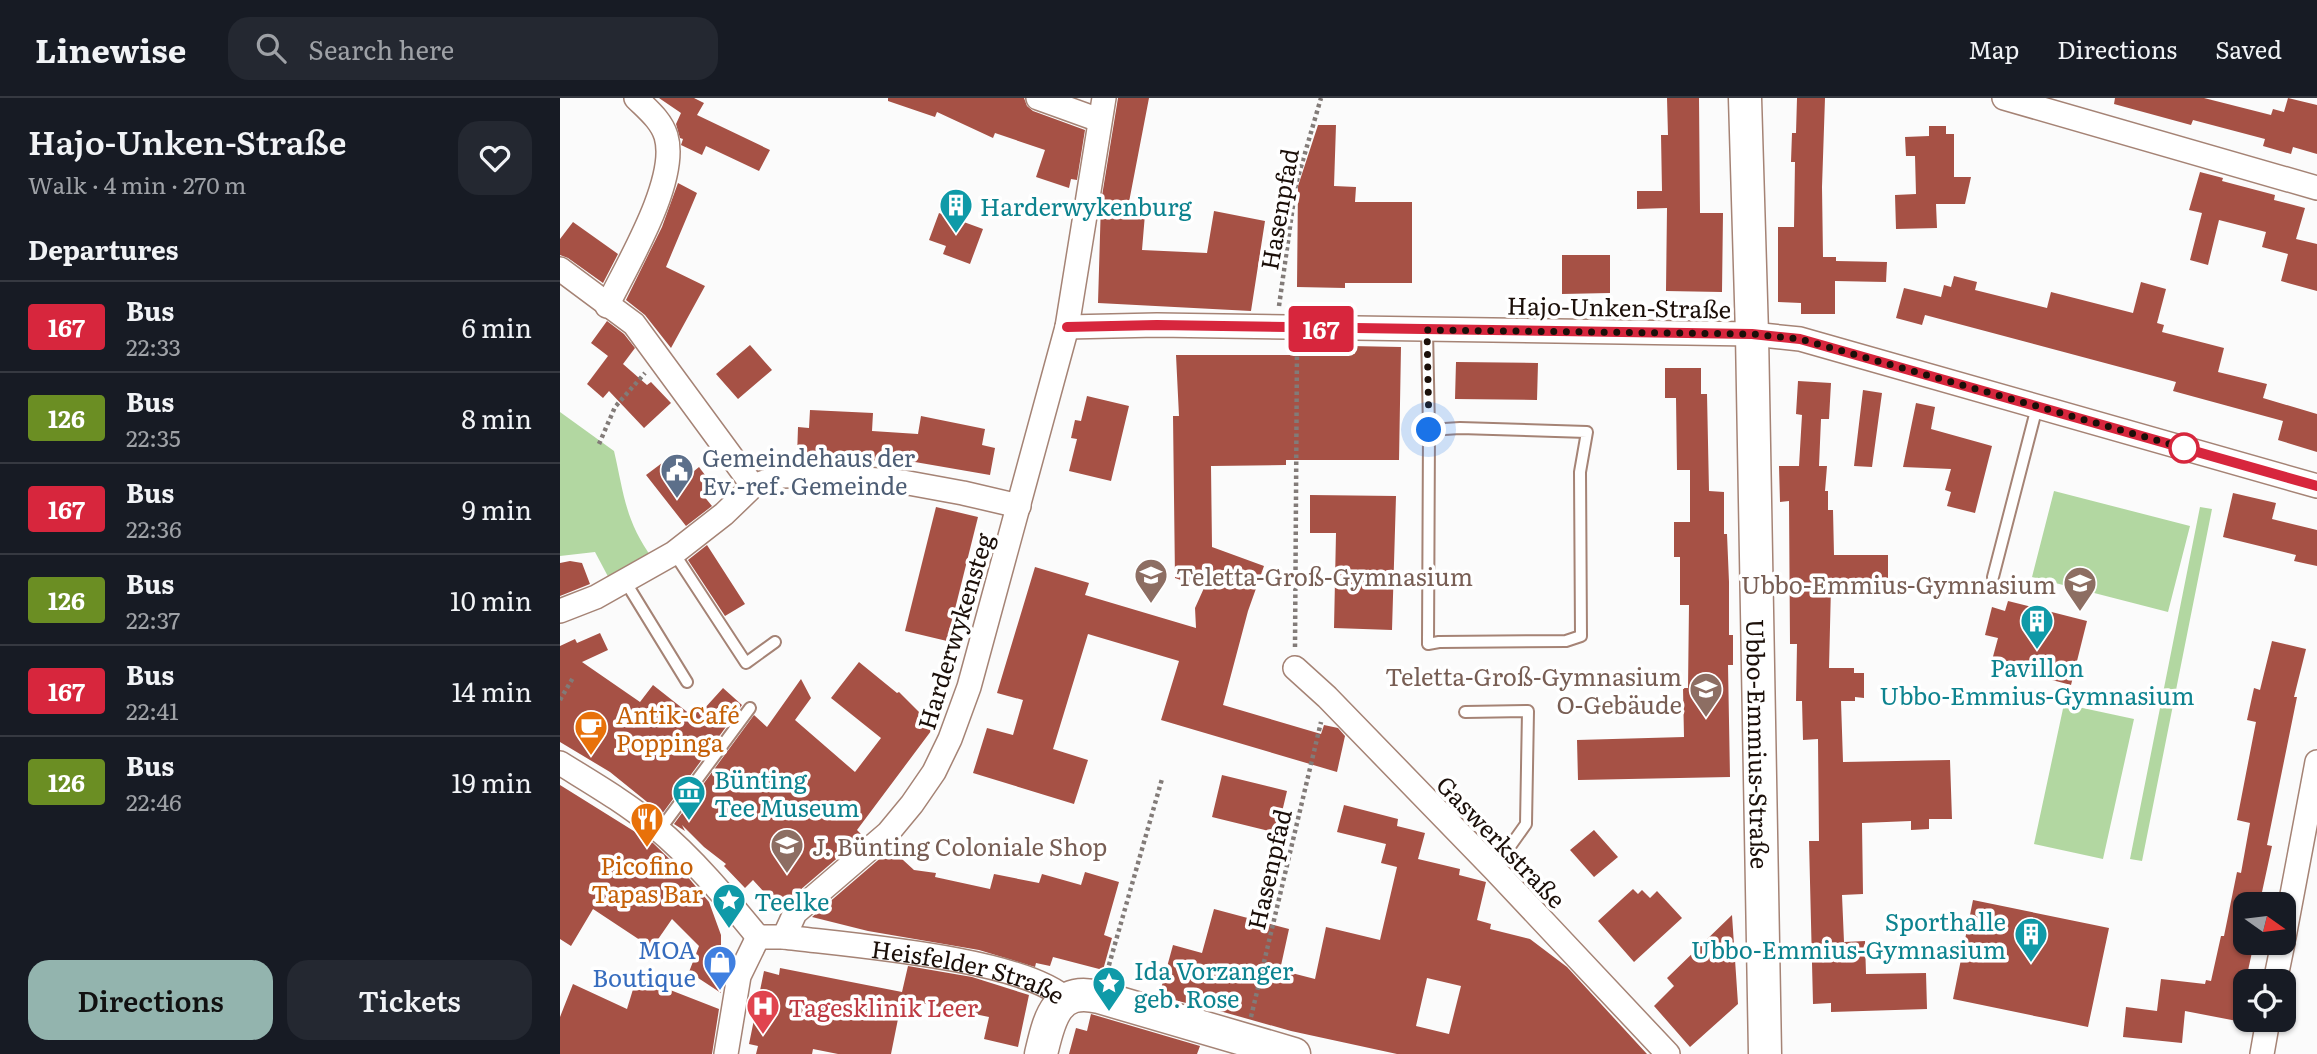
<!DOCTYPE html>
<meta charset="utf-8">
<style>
:root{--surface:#171b24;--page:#242831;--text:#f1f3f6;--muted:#9ea1a6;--line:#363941;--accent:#93b4ae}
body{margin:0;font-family:Literata,serif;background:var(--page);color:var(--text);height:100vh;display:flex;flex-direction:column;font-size:26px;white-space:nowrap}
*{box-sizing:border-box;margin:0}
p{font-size:23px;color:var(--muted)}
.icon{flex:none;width:38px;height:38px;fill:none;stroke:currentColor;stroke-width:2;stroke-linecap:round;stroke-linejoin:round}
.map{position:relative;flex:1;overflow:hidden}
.side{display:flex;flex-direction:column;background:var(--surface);width:560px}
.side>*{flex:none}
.badge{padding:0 14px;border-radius:5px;font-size:24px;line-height:46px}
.needle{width:46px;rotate:104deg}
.fabs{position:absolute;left:1673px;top:794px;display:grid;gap:14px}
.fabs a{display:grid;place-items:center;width:63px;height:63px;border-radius:14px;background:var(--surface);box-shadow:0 2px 5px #0004;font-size:35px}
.you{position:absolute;width:35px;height:35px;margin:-18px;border:5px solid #fff;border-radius:50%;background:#1a73e8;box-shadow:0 0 0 10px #1a73e833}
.map>.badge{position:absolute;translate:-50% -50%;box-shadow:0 0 0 4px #fff}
h2{padding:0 28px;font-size:26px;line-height:63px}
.round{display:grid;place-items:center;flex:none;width:74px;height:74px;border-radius:21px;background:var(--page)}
.summary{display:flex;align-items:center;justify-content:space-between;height:119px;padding:0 28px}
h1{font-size:33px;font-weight:600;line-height:52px}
.action{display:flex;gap:14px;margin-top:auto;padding:14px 28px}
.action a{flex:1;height:80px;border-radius:21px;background:var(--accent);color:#111;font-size:28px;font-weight:600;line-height:80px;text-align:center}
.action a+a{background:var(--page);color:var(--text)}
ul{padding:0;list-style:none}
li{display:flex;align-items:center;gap:21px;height:91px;padding:0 28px;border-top:2px solid var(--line)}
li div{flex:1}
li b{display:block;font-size:26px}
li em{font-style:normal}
li .badge{min-width:77px;font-weight:700;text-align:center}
header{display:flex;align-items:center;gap:42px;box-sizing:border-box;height:98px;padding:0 35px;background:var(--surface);border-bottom:2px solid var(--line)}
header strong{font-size:33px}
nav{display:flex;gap:38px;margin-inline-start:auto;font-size:24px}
.search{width:490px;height:63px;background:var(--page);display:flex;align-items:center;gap:18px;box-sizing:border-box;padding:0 24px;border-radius:21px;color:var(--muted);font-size:26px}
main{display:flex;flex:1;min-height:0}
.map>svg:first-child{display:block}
.green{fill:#b2d7a1}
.building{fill:#a65145;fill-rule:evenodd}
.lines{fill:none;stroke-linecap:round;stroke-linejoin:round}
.lane-casing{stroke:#a58375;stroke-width:14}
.street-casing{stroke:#a58375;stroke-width:26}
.secondary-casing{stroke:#a58375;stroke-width:35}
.path{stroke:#827b78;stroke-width:4.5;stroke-dasharray:3.5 3.5;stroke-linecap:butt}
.lane{stroke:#fff;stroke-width:10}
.street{stroke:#fff;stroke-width:23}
.secondary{stroke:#fff;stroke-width:32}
.line-casing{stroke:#fff;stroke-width:16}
.line{stroke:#d7263d;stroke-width:10}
.walk{stroke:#1b0f09;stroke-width:7;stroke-dasharray:0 12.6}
.stop-dot{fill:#fff;stroke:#d7263d;stroke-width:3.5}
.labels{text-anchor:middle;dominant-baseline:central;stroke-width:7;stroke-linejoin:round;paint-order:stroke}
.culture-label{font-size:24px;fill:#0d838f;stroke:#fff;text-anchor:start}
.street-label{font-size:24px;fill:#1b0f09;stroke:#fff}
.service-label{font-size:24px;fill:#4e5e75;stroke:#fff;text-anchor:start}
.education-label{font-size:24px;fill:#785e54;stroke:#fff;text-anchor:start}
.food-label{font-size:24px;fill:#c56008;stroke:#fff;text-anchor:start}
.shop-label{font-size:24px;fill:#366cbe;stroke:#fff;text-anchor:end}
.health-label{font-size:24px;fill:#be3a42;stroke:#fff;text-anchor:start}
</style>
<header>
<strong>Linewise</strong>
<div class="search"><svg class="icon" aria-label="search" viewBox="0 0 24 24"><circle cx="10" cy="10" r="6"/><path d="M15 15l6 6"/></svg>Search here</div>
<nav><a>Map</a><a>Directions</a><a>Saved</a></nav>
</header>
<main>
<section class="side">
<div class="summary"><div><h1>Hajo-Unken-Straße</h1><p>Walk · 4 min · 270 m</p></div><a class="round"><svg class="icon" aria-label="heart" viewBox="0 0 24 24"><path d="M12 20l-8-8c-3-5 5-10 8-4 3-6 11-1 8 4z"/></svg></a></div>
<h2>Departures</h2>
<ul>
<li><span class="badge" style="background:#d7263d;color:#fff">167</span><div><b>Bus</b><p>22:33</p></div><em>6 min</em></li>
<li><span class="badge" style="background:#6b8e23;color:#fff">126</span><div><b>Bus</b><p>22:35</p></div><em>8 min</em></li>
<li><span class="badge" style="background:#d7263d;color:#fff">167</span><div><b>Bus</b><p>22:36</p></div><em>9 min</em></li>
<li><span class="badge" style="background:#6b8e23;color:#fff">126</span><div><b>Bus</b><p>22:37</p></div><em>10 min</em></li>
<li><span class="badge" style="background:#d7263d;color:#fff">167</span><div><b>Bus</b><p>22:41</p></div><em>14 min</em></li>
<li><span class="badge" style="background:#6b8e23;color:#fff">126</span><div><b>Bus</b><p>22:46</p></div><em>19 min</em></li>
</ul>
<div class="action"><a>Directions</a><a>Tickets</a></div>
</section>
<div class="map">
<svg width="1757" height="956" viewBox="0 0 1757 956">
<rect width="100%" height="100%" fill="#fbfbfb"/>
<path class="green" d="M0 314 54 353C64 396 65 423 93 461L52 486 35 454 0 458Z
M1494 393 1630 428 1608 514 1472 479Z
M1640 409 1652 411 1582 763 1570 761Z
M1504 606 1574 621 1543 761 1474 746Z"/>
<path class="building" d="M99 0H134L144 5 137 17 210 52 199 73 146 48 142 57 121 47 123 41 120 40 116 26 121 15Z
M328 0H464L467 8 473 13 525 32 517 82 511 81 509 90 476 79 485 52 435 35 433 40 377 14 375 19 328 3Z
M558 0H589L569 104H586L582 152 647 155 654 113 705 123 691 213 538 205 541 104Z
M1107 0H1139L1140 115H1163L1162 194 1106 193 1107 110 1077 111V93H1102L1101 37H1108Z
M1237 0H1265L1262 89 1263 159H1276V163L1327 164 1326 184 1275 183V216H1241V205L1218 204V129H1234L1235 64H1231L1232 35H1236Z
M1555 0H1644L1711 17 1713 11 1724 14 1728 0 1757 7V56L1733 49 1731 56 1703 48 1705 41 1633 22 1631 27 1554 6Z
M758 27H776L774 88 796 89 795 104H852V185H785V190L737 189 738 88Z
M1369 28H1386V36H1394V79H1411L1405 106H1376L1377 130 1336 131 1335 97 1356 96 1355 58H1346L1345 39 1369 38Z
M1640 74 1663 80 1662 83 1715 97 1714 102 1745 110 1736 141 1757 146V193L1721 183 1728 156 1702 149 1706 134 1659 122 1648 167 1630 162 1642 115 1629 112Z
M118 85 137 95 106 169 145 188 111 250 85 217 66 202 102 129Z
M379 115 423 131 410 166 383 156 386 148 369 142Z
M13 124 58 156 43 185 8 160 0 157V141Z
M1002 157H1050V195L1002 196Z
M1394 178 1417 184 1415 192 1487 210 1491 194 1573 215 1581 184 1606 191 1597 225 1604 227 1602 234 1664 250 1658 274 1707 286 1703 300 1757 316V354L1718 342 1723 323 1613 293 1616 284 1365 217 1362 227 1336 220 1344 190 1381 199 1384 187 1391 189Z
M47 223 64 236 75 250 63 266 87 287 91 284 111 305 84 330 49 293 43 300 27 286 48 258 31 245Z
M190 247 212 272 178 301 156 276Z
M739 247 841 249 839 362H726V367L651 368 652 449 704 468 688 513 663 607 761 636 764 627 778 630 785 638 777 674 601 622 619 563 528 536 493 651 528 662 514 706 413 675 427 630 453 637 463 602 437 595 475 469 529 485 525 497 636 530 635 510 644 490 615 480 613 318H619L616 257H739Z
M896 264 978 265 977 302 895 301Z
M1105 270H1141V296H1147L1149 393 1164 394V436H1167L1169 484V537H1173V567H1168L1170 679 1018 682 1017 642 1124 639 1123 590H1128L1129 507H1120V459H1114V424H1130V372H1117L1116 300H1105Z
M1238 283 1271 285 1269 321H1261L1259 368H1267L1265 393H1268V412H1273L1274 457H1328V488H1271L1269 570H1294V575H1304V600L1295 599V603H1281L1283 664 1390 662 1392 721H1369V731L1351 732V723L1302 725 1303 796 1282 797 1284 844 1305 843 1306 876 1366 875 1367 911 1271 914V905L1253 906 1249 743H1259L1258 641 1243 642 1242 603H1236L1237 546H1230L1229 403 1220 404 1219 368H1239L1242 317 1236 316Z
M1303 292 1322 295 1312 369 1294 368Z
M527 298 569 308 551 383 509 373 517 341 511 340 515 322 521 323Z
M1356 305 1375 309 1371 331 1432 348 1415 415 1387 408 1391 394 1385 392 1391 371 1343 369Z
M250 312 313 315 312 333 358 336 361 318 425 331 422 347 435 350 430 377 326 359V364L237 359 238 329 249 330Z
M106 362 117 376 123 372 128 378 139 369 154 389 143 397 152 408 126 428 86 377Z
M1673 395 1716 405 1712 421 1757 432V468L1734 463 1736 457 1663 439Z
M750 397 836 398 832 532 774 530 776 435H750Z
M376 409 418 419 387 543 345 533Z
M147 447 185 506 165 518 128 462Z
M10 463 22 465 30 486 0 498V465Z
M1448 503 1527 523 1511 587 1431 566 1438 540 1425 537 1432 509 1445 513Z
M40 535 48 552 22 564 80 604 93 587 131 617 139 607 144 611 163 590 182 607 102 716 50 674 0 644V548L15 541 17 545Z
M1712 543 1746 551 1734 599H1737L1707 747 1712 748 1702 794 1718 797 1716 807H1685V845H1694L1677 923 1625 913 1622 945 1563 939 1566 909 1597 913 1601 881 1645 886 1646 882 1651 883 1661 838H1664L1677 774 1681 775 1690 725 1677 722 1696 624 1687 622 1694 590 1700 592Z
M299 564 337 595 339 594 374 629 297 732 303 738 225 805H214L193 782 185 790 164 768 166 766 144 749 122 727 125 733 114 726 194 617 207 629 241 581 251 600 235 622 295 674 321 640 271 600Z
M662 677 727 693 717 735 652 719Z
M0 687 93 745 126 777 149 804 161 837V895L129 874 139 848 112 821 92 850 33 811 11 848 0 841Z
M784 707 838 721 837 728 865 735 858 761 900 771 899 777 926 784 917 822 931 826 930 831 970 841 1007 869 1087 956H837L731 933 649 910 642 892 626 905 599 898 613 847 642 855 654 811 729 831 720 872 755 881 766 829 820 842 837 769 821 765 826 746 777 734ZM867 880 901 888 889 936 856 928Z
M1034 732 1058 759 1034 779 1010 752Z
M331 751 354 772 376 775 375 779 430 791 434 776 479 785 482 776 521 787 525 774 559 784 544 837 552 840 543 872 493 859 490 868 476 865 475 869 419 852 308 833 252 819Z
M1073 791 1078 796 1082 792 1090 800 1097 793 1122 820 1074 864 1038 823Z
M1413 802 1549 830 1528 929 1393 901Z
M1172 817 1178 906 1130 949 1094 908 1114 888 1107 880Z
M348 868 412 879 469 897 458 949 424 941 429 919 342 901 331 956H278L253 951 252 956H196L198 948 189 946 204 873 219 877 220 870 342 894Z
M82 881 159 911 152 956H0V919L13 886 67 911 74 888 80 889Z
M531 916 640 948 637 956H509L516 930 527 933Z"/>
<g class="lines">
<defs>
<path id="lane" d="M867 232 869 332 900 330 1027 334 1020 374 1021 538 1006 543 879 544 868 546 869 332
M114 455 186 565 215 544
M1433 479 1477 309
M65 483 127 584
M905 614 968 613 966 726 934 771
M99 733 190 610"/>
<g id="street">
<path d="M478 0 539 22"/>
<path d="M1444 0 1757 90"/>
<path d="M0 171 74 226 193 388"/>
<path d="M47 208C67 167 119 82 106 38 101 22 87 11 76 0"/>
<path d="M507 229 597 227 1192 236 1240 241 1757 388"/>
<path d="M0 513 36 499 114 455 164 416 193 388 222 378 255 377 343 384 403 395 459 408"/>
<path d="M735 570 767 599 934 771 1108 956"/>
<path d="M0 665C32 685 65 704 94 728 133 760 166 800 198 839"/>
<path id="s1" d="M198 839H224C288 847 464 860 507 902"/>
<path d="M224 839 235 815 328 735 352 706 374 674 390 641 409 589 507 229 544 0"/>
<path d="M1724 839 1757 664"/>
<path d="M1715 884 1723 845"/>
<path d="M166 956 179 878 198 839"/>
<path d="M1702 956 1708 922"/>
</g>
<g id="secondary">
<path id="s2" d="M1185 0 1192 236 1205 956"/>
<path d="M481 956C489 923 495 888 539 899L734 956"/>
</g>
</defs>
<use href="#lane" class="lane-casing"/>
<use href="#street" class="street-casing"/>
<use href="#secondary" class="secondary-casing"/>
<path class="path" d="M719 208 736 86 761 0
M39 346 55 309 85 275
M735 549 737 249
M0 602 14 578
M547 874 602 681
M691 919 761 624"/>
<use href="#lane" class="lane"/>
<use href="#street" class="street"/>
<use href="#secondary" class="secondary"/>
</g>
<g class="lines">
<defs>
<path id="line" d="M507 229 597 227 1192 236 1240 241 1757 388"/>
</defs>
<use href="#line" class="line-casing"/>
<use href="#line" class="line"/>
<path class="walk" d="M869 332 867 232 1192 236 1240 241 1624 350"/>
</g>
<defs>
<symbol id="building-pin" viewBox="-11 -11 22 30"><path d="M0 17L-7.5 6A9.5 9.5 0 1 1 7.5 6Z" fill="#0f9aa8" stroke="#fff"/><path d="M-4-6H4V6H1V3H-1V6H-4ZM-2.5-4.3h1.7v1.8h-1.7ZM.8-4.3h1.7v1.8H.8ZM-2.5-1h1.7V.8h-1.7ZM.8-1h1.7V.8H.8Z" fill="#fff"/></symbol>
<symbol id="civic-pin" viewBox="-11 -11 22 30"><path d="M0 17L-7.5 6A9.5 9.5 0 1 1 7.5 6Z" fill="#5c6f8a" stroke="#fff"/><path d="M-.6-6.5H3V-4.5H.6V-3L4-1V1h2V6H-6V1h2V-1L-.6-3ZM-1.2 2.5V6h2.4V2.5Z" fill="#fff"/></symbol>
<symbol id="school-pin" viewBox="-11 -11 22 30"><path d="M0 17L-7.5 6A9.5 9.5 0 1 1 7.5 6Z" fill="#8d6e63" stroke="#fff"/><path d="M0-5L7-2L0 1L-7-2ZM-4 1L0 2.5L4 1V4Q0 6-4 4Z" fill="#fff"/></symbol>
<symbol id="cafe-pin" viewBox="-11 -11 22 30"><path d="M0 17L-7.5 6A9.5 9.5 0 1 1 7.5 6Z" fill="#e8710a" stroke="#fff"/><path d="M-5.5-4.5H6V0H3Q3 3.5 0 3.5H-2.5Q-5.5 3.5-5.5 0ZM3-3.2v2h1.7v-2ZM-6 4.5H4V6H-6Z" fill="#fff"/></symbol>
<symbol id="museum-pin" viewBox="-11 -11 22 30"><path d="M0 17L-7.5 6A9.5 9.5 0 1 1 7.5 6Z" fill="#0f9aa8" stroke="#fff"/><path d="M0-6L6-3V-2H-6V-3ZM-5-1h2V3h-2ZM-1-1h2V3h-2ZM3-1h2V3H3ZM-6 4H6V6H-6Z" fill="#fff"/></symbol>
<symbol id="restaurant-pin" viewBox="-11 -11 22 30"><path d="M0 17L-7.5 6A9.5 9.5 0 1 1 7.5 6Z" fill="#e8710a" stroke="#fff"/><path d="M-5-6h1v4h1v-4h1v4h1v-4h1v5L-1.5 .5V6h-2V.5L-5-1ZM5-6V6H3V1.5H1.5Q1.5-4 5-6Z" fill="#fff"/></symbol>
<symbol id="sight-pin" viewBox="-11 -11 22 30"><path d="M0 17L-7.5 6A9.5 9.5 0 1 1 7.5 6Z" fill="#0f9aa8" stroke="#fff"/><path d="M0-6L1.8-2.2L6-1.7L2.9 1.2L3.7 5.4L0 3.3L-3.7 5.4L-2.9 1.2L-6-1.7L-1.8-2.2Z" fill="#fff"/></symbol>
<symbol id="shop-pin" viewBox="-11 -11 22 30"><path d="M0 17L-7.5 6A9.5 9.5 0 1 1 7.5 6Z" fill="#3f7fe0" stroke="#fff"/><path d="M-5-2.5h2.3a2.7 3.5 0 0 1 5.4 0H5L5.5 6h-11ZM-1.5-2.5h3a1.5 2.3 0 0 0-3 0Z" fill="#fff"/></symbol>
<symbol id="hospital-pin" viewBox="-11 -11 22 30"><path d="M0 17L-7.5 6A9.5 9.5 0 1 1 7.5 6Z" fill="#e0444e" stroke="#fff"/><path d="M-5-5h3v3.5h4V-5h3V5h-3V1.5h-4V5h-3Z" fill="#fff"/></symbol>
</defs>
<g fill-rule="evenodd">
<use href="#building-pin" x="377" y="88" width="38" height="52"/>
<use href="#civic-pin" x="98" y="353" width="38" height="52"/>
<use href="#school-pin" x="572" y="458" width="38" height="52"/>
<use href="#school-pin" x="1501" y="466" width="38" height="52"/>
<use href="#building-pin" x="1458" y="504" width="38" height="52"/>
<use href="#school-pin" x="1127" y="572" width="38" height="52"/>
<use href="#cafe-pin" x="12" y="610" width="38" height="52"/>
<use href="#museum-pin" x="110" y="675" width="38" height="52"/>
<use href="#restaurant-pin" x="68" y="702" width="38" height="52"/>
<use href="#school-pin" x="208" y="728" width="38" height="52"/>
<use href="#sight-pin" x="150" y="783" width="38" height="52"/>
<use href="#building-pin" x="1452" y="817" width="38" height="52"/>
<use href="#shop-pin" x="141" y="845" width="38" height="52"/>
<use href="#sight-pin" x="530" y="866" width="38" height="52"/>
<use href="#hospital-pin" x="184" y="889" width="38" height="52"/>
</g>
<circle class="stop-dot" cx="1624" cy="350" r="14"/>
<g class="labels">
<g class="culture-label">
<text x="420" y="107">Harderwykenburg</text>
<text x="1477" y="568" text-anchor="middle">Pavillon<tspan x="1477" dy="28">Ubbo-Emmius-Gymnasium</tspan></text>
<text x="154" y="680">Bünting<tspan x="154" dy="28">Tee Museum</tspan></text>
<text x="194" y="802">Teelke</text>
<text x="1446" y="822" text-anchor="end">Sporthalle<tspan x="1446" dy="28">Ubbo-Emmius-Gymnasium</tspan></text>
<text x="574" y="871">Ida Vorzanger<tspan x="574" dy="28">geb. Rose</tspan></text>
</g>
<g class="street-label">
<text transform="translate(718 111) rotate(-80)">Hasenpfad</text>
<text transform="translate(1059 208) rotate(1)">Hajo-Unken-Straße</text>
<text transform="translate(394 533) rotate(-73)">Harderwykensteg</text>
<text stroke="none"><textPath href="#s2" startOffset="646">Ubbo-Emmius-Straße</textPath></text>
<text transform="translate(942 743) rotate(46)">Gaswerkstraße</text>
<text transform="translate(708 771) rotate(-77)">Hasenpfad</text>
<text stroke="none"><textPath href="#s1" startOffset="214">Heisfelder Straße</textPath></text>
</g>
<g class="service-label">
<text x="142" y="358">Gemeindehaus der<tspan x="142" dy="28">Ev.-ref. Gemeinde</tspan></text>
</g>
<g class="education-label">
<text x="616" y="477">Teletta-Groß-Gymnasium</text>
<text x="1496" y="485" text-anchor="end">Ubbo-Emmius-Gymnasium</text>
<text x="1122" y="577" text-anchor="end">Teletta-Groß-Gymnasium<tspan x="1122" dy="28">O-Gebäude</tspan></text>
<text x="252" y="747">J. Bünting Coloniale Shop</text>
</g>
<g class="food-label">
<text x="56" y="615">Antik-Café<tspan x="56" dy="28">Poppinga</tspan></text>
<text x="87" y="766" text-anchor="middle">Picofino<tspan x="87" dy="28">Tapas Bar</tspan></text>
</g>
<g class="shop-label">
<text x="136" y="850">MOA<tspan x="136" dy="28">Boutique</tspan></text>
</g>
<g class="health-label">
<text x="228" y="908">Tagesklinik Leer</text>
</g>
</g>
</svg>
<div class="fabs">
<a><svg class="needle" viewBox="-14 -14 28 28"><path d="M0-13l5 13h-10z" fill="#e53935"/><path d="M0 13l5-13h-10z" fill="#9ea1a6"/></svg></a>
<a><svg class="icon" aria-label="locate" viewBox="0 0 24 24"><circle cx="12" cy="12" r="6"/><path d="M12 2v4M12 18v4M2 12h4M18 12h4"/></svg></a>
</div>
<div class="you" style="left:869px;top:332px"></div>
<b class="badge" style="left:761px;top:231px;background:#d7263d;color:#fff">167</b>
</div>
</main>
